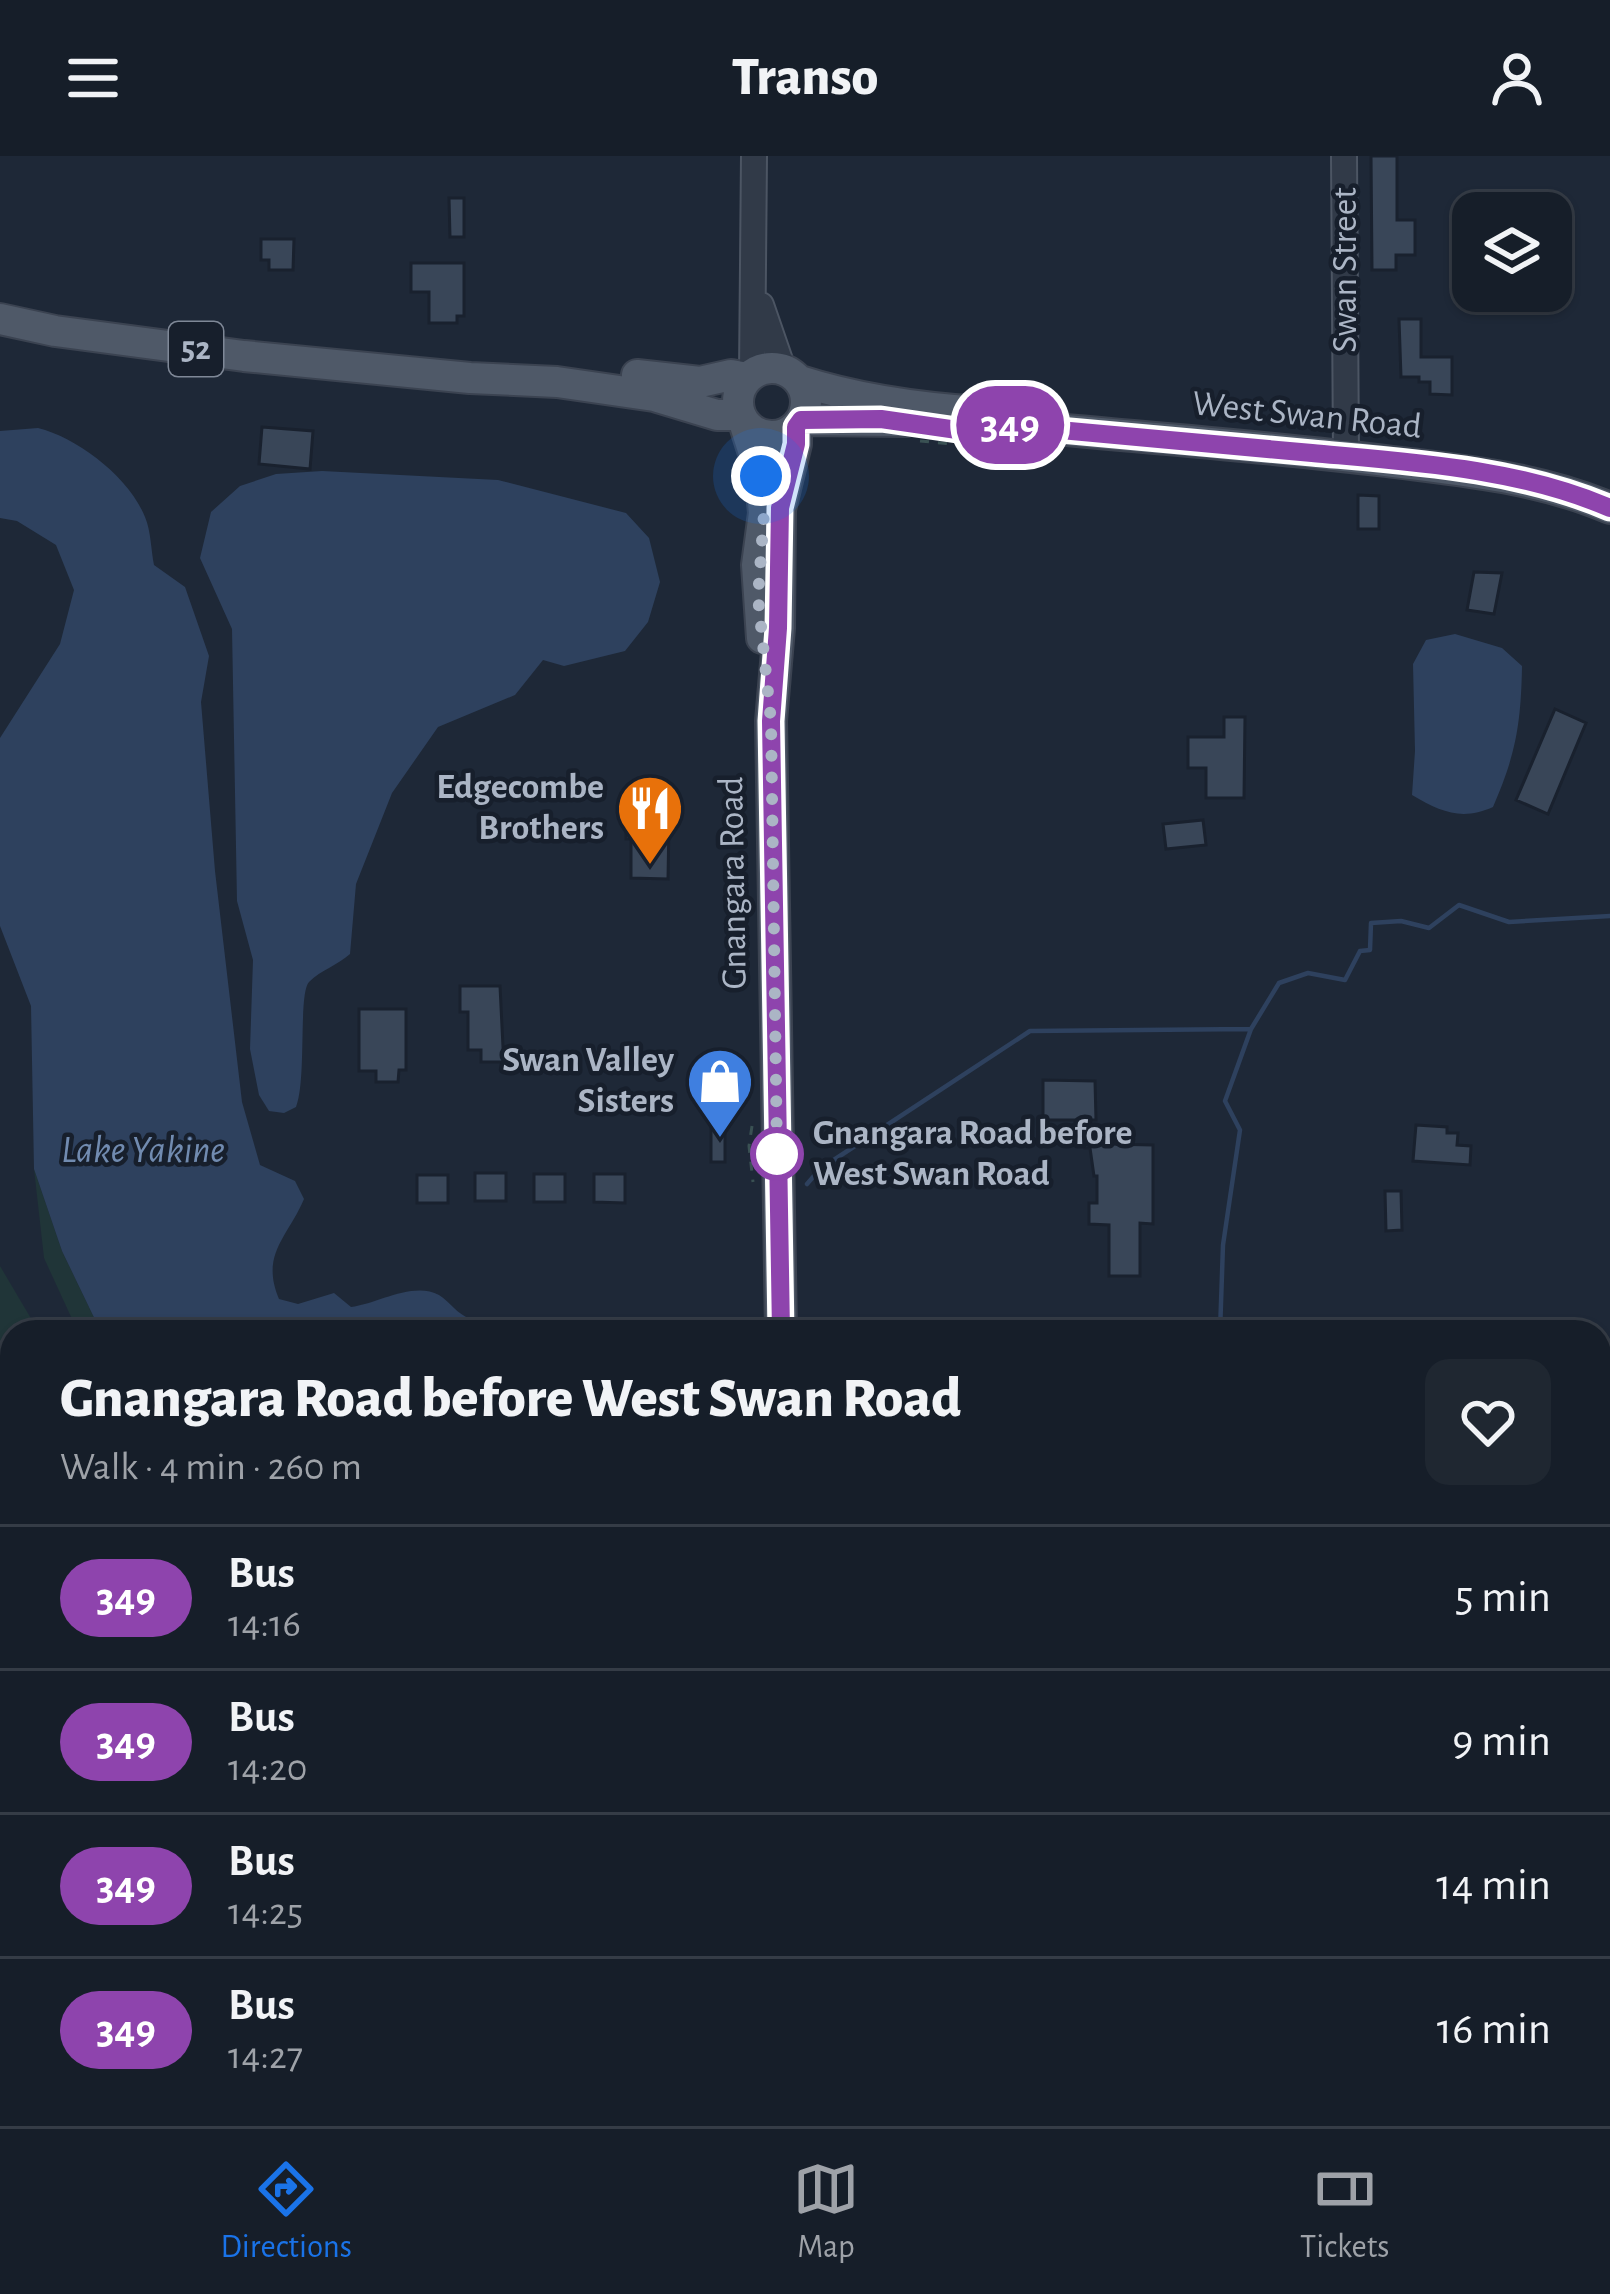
<!DOCTYPE html>
<meta charset="utf-8">
<style>
:root{--surface:#161e29;--page:#1f2731;--text:#f1f3f6;--muted:#9ea2a8;--line:#353c46;--accent:#1a73e8}
body{margin:0;font-family:"Alegreya Sans",sans-serif;background:var(--page);color:var(--text);height:100vh;display:flex;flex-direction:column;font-size:45px;white-space:nowrap}
*{box-sizing:border-box;margin:0}
p{font-size:39px;color:var(--muted)}
.icon{flex:none;width:66px;height:66px;fill:none;stroke:currentColor;stroke-width:2;stroke-linecap:round;stroke-linejoin:round}
.map{position:relative;flex:1;overflow:hidden}
.details{position:absolute;left:0px;top:1164px;width:1611px;height:807px;display:flex;flex-direction:column;background:var(--surface);border-radius:36px 36px 0 0;box-shadow:0 3px 9px #0004,0 0 0 3px var(--line)}
.details>*{flex:none}
.badge{padding:0 24px;border-radius:39px;font-size:42px;line-height:78px}
.tools{position:absolute;left:1452px;top:36px;display:grid;gap:24px}
.tools a{display:grid;place-items:center;width:120px;height:120px;border-radius:24px;background:var(--surface);box-shadow:0 3px 9px #0004,0 0 0 3px var(--line);font-size:60px}
.you{position:absolute;width:60px;height:60px;margin:-30px;border:9px solid #fff;border-radius:50%;background:#1a73e8;box-shadow:0 0 0 18px #1a73e833}
.map>.badge{position:absolute;translate:-50% -50%;box-shadow:0 0 0 6px #fff}
.round{display:grid;place-items:center;flex:none;width:126px;height:126px;border-radius:24px;background:var(--page)}
.headline{display:flex;align-items:center;justify-content:space-between;height:204px;padding:0 60px}
h1{font-size:57px;font-weight:800;line-height:90px}
ul{padding:0;list-style:none}
li{display:flex;align-items:center;gap:36px;height:144px;padding:0 60px;border-top:3px solid var(--line)}
li div{flex:1}
li b{display:block;font-size:45px}
li em{font-style:normal}
li .badge{min-width:132px;font-weight:700;text-align:center}
header{display:flex;justify-content:space-between;align-items:center;height:156px;padding:0 60px;background:var(--surface);font-size:54px;font-weight:800}
.menu{display:flex;justify-content:space-around;align-items:center;height:168px;border-top:3px solid var(--line);background:var(--surface);font-size:33px;color:var(--muted)}
.menu a{display:grid;justify-items:center;gap:6px}
.menu .active{color:var(--accent)}
.map>svg:first-child{display:block}
.green{fill:#203538}
.water{fill:#2e415e}
.lines{fill:none;stroke-linecap:round;stroke-linejoin:round}
.stream{stroke:#2e415e;stroke-width:4.5}
.building{fill:#394658;stroke:#19212e;stroke-width:3}
.minor-casing{stroke:#4c5563;stroke-width:28}
.major-casing{stroke:#3b4351;stroke-width:34}
.path{stroke:#3a5153;stroke-width:3;stroke-dasharray:9 9;stroke-linecap:butt}
.minor{stroke:#313a48;stroke-width:24}
.major{stroke:#4f5968;stroke-width:30}
.line-casing{stroke:#fff;stroke-width:27}
.line{stroke:#8e44ad;stroke-width:18}
.walk{stroke:#abb5c5;stroke-width:12;stroke-dasharray:0 21.6}
.stop-dot{fill:#fff;stroke:#8e44ad;stroke-width:6}
.labels{text-anchor:middle;dominant-baseline:central;stroke-width:9;stroke-linejoin:round;paint-order:stroke}
.shield{fill:#171f2c;stroke:#7f8897;stroke-width:3}
.shield-label{font-size:33px;font-weight:bold;fill:#abb5c5}
.street-label{font-size:36px;fill:#abb5c5;stroke:#171f2c}
.poi-label{font-size:36px;font-weight:bold;fill:#abb5c5;stroke:#171f2c;text-anchor:end}
.stop-label{font-size:36px;font-weight:bold;fill:#abb5c5;stroke:#171f2c;text-anchor:start}
.water-label{font-size:39px;font-style:italic;fill:#718bb0;stroke:#171f2c}
</style>
<header><svg class="icon" aria-label="menu" viewBox="0 0 24 24"><path d="M4 6h16M4 12h16M4 18h16"/></svg>Transo<svg class="icon" aria-label="person" viewBox="0 0 24 24"><circle cx="12" cy="8" r="4"/><path d="M4 21q1-7 8-7t8 7"/></svg></header>
<div class="map">
<svg width="1610" height="1970" viewBox="0 0 1610 1970">
<rect width="100%" height="100%" fill="#1e2837"/>
<path class="green" d="M34 1013 62 1095 101 1176H78L44 1102Z
M0 1110 39 1176H12V1317L0 1322Z"/>
<path class="water" d="M38 272C78 282 129 321 145 361 151 375 151 394 154 409L185 431 209 500 201 546 215 715 242 946 260 1009 295 1025 304 1043C288 1081 260 1098 279 1143L298 1148 334 1137 351 1151C377 1148 413 1125 439 1139 451 1147 456 1157 470 1163L473 1176H101L62 1095 34 1013 31 850 0 770V582L60 488 74 434 56 389 17 365 0 362V275Z
M322 315 498 324 626 357 649 382 660 426 648 466 625 495 564 510 543 504 515 539 438 571 392 637 356 728 350 798C338 809 321 814 309 826 298 838 307 923 296 951L284 957 269 955 259 939 250 893 253 804 237 745 232 473 200 402 211 356 240 330 276 318Z
M1455 478 1502 492 1522 510C1521 568 1516 598 1493 651 1462 665 1441 656 1412 639L1415 595 1413 508 1426 484Z"/>
<g class="lines">
<path class="stream" d="M807 1028 820 1013 1030 875 1251 873
M1220 1176 1223 1089 1240 974 1225 945 1251 873 1279 827 1308 817 1345 824 1360 795 1370 794 1371 767 1401 765 1429 772 1459 749 1509 766 1610 760
M827 1970 828 1959
M917 1970 919 1959"/>
</g>
<path class="building" d="M1371 0H1397V64H1415V99H1396V114H1372Z
M449 42H464V81H450Z
M261 83H294L293 114H269V104H261Z
M411 107H464V160H457V167H429V136H411Z
M1399 163H1421V201H1452V239L1430 238V226H1419V221H1401Z
M262 271 313 275 310 313 259 308Z
M1358 339 1379 340V373H1358Z
M1474 416 1502 417 1494 458 1467 454Z
M1555 553 1586 567 1548 658 1516 644Z
M1224 561H1245L1244 642H1206V612H1188V581H1224Z
M1203 664 1206 689 1166 693 1163 668Z
M626 665 669 666 668 723 631 722V683H626Z
M460 830H500L503 891H520V906H481V894H468V856H460Z
M359 853H406V914H399L398 926H376V915H359Z
M1043 924 1095 925 1096 964H1043Z
M711 957H725V1006H711Z
M1416 969 1447 971V977H1458L1457 989 1471 990 1470 1009 1413 1005Z
M1086 974H1104L1109 988 1153 989V1068L1140 1067V1120H1109V1069L1089 1068V1047H1097V1020H1094L1090 992H1085Z
M475 1017H506V1045H475Z
M534 1018H565V1046H534Z
M594 1018H625V1047L594 1046Z
M417 1019H448V1047H417Z
M1385 1035H1401L1402 1074 1386 1075Z"/>
<g class="lines">
<defs>
<path id="minor" d="M1344 0 1346 300
M761 149 783 213
M752 218 754 0
M0 1564 12 1577
M0 1743H12
M128 1959V1970
M420 1959 432 1970"/>
<path id="major" d="M0 163 55 175 244 200 470 222 557 226 654 240 717 259H740
M738 246a34 34 0 1 1 68 0a34 34 0 1 1-68 0Z
M637 219 700 226 731 219 747 222
M800 225C859 244 919 252 980 256L992 267C1123 280 1255 289 1386 305 1463 315 1538 321 1610 352
M801 264 906 265
M744 266 760 316 764 357 757 409 762 482
M781 1176 771 565 779 472 780 353 796 288V271
M793 1959V1970"/>
</defs>
<use href="#minor" class="minor-casing"/>
<use href="#major" class="major-casing"/>
<path class="path" d="M920 285 993 292
M752 970 749 990 753 1026"/>
<use href="#minor" class="minor"/>
<use href="#major" class="major"/>
</g>
<g class="lines">
<defs>
<path id="line" d="M781 1176 771 565 778 472 780 352 796 288V271L801 264 881 263 978 277 992 268C1099 277 1206 287 1312 297 1412 306 1517 312 1610 352"/>
</defs>
<use href="#line" class="line-casing"/>
<use href="#line" class="line"/>
<path class="walk" d="M761 320 764 357 758 441 771 565 777 998"/>
</g>
<defs>
<symbol id="restaurant-pin" viewBox="-11 -11 22 30"><path d="M0 17L-7.5 6A9.5 9.5 0 1 1 7.5 6Z" fill="#e8710a" stroke="#171f2c"/><path d="M-5-6h1v4h1v-4h1v4h1v-4h1v5L-1.5 .5V6h-2V.5L-5-1ZM5-6V6H3V1.5H1.5Q1.5-4 5-6Z" fill="#fff"/></symbol>
<symbol id="shop-pin" viewBox="-11 -11 22 30"><path d="M0 17L-7.5 6A9.5 9.5 0 1 1 7.5 6Z" fill="#3f7fe0" stroke="#171f2c"/><path d="M-5-2.5h2.3a2.7 3.5 0 0 1 5.4 0H5L5.5 6h-11ZM-1.5-2.5h3a1.5 2.3 0 0 0-3 0Z" fill="#fff"/></symbol>
</defs>
<g fill-rule="evenodd">
<use href="#restaurant-pin" x="612" y="614" width="76" height="104"/>
<use href="#shop-pin" x="682" y="887" width="76" height="104"/>
</g>
<circle class="stop-dot" cx="777" cy="998" r="24"/>
<g class="labels">
<rect class="shield" x="169" y="166" width="54" height="54" rx="9"/>
<g class="shield-label">
<text x="196" y="193">52</text>
</g>
<g class="street-label">
<text transform="translate(1345 114) rotate(-90)">Swan Street</text>
<text transform="translate(1307 259) rotate(6)">West Swan Road</text>
<text transform="translate(733 727) rotate(-91)">Gnangara Road</text>
</g>
<g class="poi-label">
<text x="604" y="631">Edgecombe<tspan x="604" dy="41">Brothers</tspan></text>
<text x="674" y="904">Swan Valley<tspan x="674" dy="41">Sisters</tspan></text>
</g>
<g class="stop-label">
<text x="813" y="977">Gnangara Road before<tspan x="813" dy="41">West Swan Road</tspan></text>
</g>
<g class="water-label">
<text x="143" y="994">Lake Yakine</text>
</g>
</g>
</svg>
<div class="tools">
<a><svg class="icon" aria-label="layers" viewBox="0 0 24 24"><path d="M12 4l9 5-9 5-9-5zM3 14l9 5 9-5"/></svg></a>
</div>
<div class="you" style="left:761px;top:320px"></div>
<b class="badge" style="left:1010px;top:269px;background:#8e44ad;color:#fff">349</b>
<section class="details">
<div class="headline"><div><h1>Gnangara Road before West Swan Road</h1><p>Walk · 4 min · 260 m</p></div><a class="round"><svg class="icon" aria-label="heart" viewBox="0 0 24 24"><path d="M12 20l-8-8c-3-5 5-10 8-4 3-6 11-1 8 4z"/></svg></a></div>
<ul>
<li><span class="badge" style="background:#8e44ad;color:#fff">349</span><div><b>Bus</b><p>14:16</p></div><em>5 min</em></li>
<li><span class="badge" style="background:#8e44ad;color:#fff">349</span><div><b>Bus</b><p>14:20</p></div><em>9 min</em></li>
<li><span class="badge" style="background:#8e44ad;color:#fff">349</span><div><b>Bus</b><p>14:25</p></div><em>14 min</em></li>
<li><span class="badge" style="background:#8e44ad;color:#fff">349</span><div><b>Bus</b><p>14:27</p></div><em>16 min</em></li>
</ul>
</section>
</div>
<nav class="menu">
<a class="active"><svg class="icon" aria-label="directions" viewBox="0 0 24 24"><path d="M12 3l9 9-9 9-9-9zM9 14v-3h6M13 9l2 2-2 2"/></svg>Directions</a>
<a><svg class="icon" aria-label="map" viewBox="0 0 24 24"><path d="M3 6l6-2 6 2 6-2v14l-6 2-6-2-6 2zM9 4v14M15 6v14"/></svg>Map</a>
<a><svg class="icon" aria-label="tickets" viewBox="0 0 24 24"><path d="M3 7h18v10H3zM15 7v10"/></svg>Tickets</a>
</nav>
